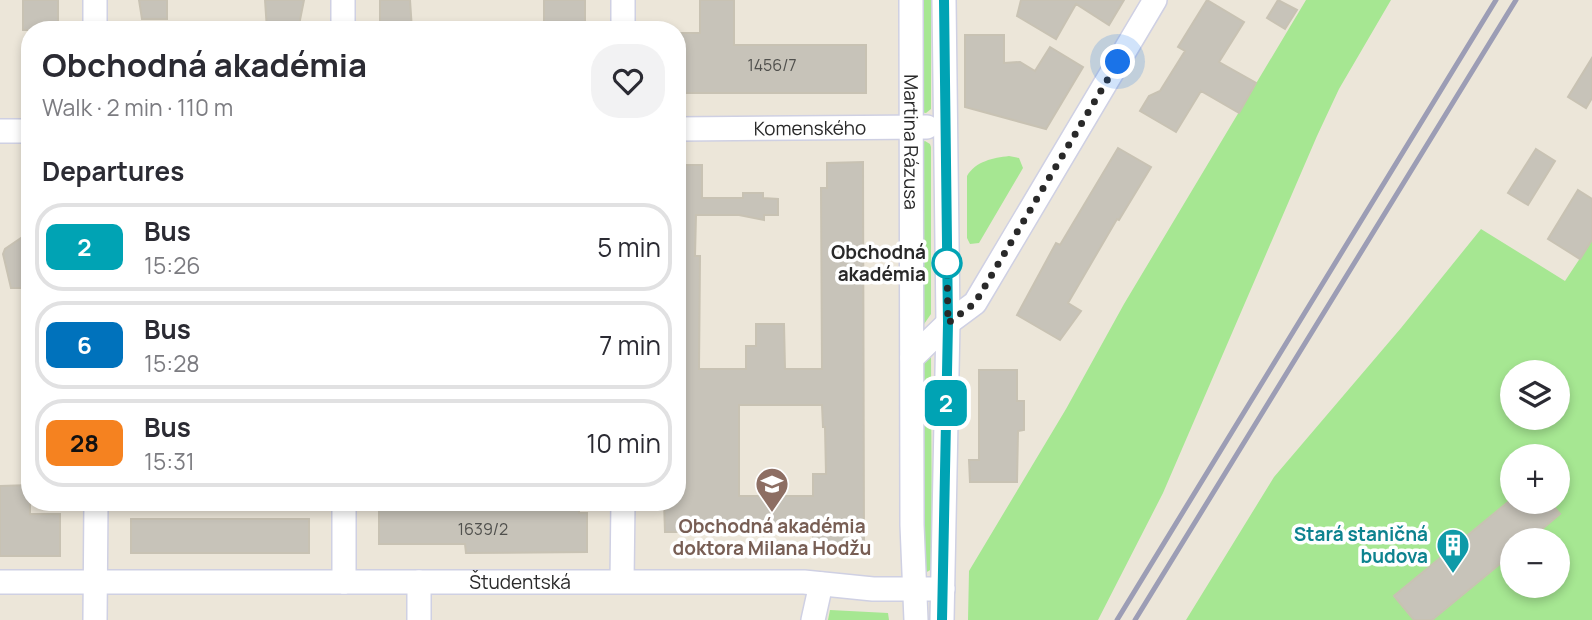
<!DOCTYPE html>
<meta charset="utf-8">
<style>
:root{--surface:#fff;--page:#f2f2f3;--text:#2b2b33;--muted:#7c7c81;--line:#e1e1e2}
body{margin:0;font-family:Manrope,sans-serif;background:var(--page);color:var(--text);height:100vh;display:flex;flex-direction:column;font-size:26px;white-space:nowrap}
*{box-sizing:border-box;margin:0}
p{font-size:23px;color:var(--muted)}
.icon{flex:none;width:38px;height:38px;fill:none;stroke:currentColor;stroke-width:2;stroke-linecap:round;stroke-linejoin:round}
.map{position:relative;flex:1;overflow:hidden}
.side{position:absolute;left:21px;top:21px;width:665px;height:490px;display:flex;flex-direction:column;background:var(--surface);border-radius:28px;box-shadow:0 4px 10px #0003}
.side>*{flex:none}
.badge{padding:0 14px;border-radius:10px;font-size:24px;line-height:46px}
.controls{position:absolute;left:1500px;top:360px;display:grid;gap:14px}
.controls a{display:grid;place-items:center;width:70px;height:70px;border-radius:50%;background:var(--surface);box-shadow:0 4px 10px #0003;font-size:35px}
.you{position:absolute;width:35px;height:35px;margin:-18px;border:5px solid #fff;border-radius:50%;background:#1a73e8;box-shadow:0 0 0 10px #1a73e833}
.map>.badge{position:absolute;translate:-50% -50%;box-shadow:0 0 0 4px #fff}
h2{padding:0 21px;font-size:26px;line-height:63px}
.round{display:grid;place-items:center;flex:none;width:74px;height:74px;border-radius:28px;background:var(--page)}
.head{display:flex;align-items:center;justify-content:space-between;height:119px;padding:0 21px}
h1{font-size:33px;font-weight:700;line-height:52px}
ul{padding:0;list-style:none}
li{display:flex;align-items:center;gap:21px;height:88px;margin:0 14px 10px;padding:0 7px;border:4px solid var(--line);border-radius:28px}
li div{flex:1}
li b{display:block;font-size:26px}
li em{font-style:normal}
li .badge{min-width:77px;font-weight:700;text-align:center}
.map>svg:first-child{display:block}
.green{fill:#a6e792;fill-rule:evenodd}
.building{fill:#c7c3b9;stroke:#c8c2b3;stroke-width:2;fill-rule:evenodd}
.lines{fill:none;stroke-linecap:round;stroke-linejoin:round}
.minor-casing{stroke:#cfd0e3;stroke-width:26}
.minor{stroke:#fff;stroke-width:23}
.rail{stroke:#9c9db5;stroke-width:5}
.line-casing{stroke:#fff;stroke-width:16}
.line{stroke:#00a3b4;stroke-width:10}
.walk{stroke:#292929;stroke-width:7;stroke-dasharray:0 12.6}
.stop-dot{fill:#fff;stroke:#00a3b4;stroke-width:3.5}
.labels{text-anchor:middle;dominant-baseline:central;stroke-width:7;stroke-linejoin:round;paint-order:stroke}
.number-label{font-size:16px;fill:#50504d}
.street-label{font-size:19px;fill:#292929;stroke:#fff}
.stop-label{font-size:19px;font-weight:bold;fill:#292929;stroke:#fff;text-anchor:end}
.education-label{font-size:19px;font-weight:bold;fill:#785e54;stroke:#fff}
.culture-label{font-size:19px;font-weight:bold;fill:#0d838f;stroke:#fff;text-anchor:end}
</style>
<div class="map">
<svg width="1592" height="620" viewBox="0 0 1592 620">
<rect width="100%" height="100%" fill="#ece6d9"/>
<path class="green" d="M918 0H931V109L926 113 920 112Z
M1306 0H1391L1339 89 1317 136 1163 493 1098 620H968L969 571 1066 409 1124 304Z
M925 141 930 144 931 147V314L922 327V142Z
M1009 156 1019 158 1023 168 979 243 970 244 967 238V176C976 161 993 158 1009 156Z
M1481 229 1565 281 1592 240V620H1186L1274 477 1401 328ZM1512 373H1558V418H1512ZM1512 457H1558V502H1512ZM1512 541H1558V586H1512Z
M931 355 932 569 925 573 922 572 920 372 926 359Z
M830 610 888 613 889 620H828Z"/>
<path class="building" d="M23 0H58V24H46V30H23Z
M139 0H167V19H142Z
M265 0H304L298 30H267Z
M380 0H410L412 30H380Z
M544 0H585V30H544Z
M700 0H734V45H866V93H677V33H700Z
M1021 0H1124L1109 25 1076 4 1056 39 1017 16Z
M1207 0 1244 22 1219 62 1256 83 1239 113 1201 91 1176 132 1140 111 1149 96 1160 91 1185 51 1178 47Z
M1278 0 1297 10 1285 29 1267 18Z
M965 35H1004V63L1020 62 1035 71 1050 47 1083 67 1046 129 965 107Z
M1592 58V98L1586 108 1568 97Z
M1118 148 1151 167 1119 220 1117 219 1068 303 1081 311 1060 340 1017 315 1056 243 1060 245Z
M1536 149 1555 161 1528 205 1508 193Z
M863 162 864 545H813V532H665L664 502H677V165H702V198H743V193H763V198L778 199V215H764V220L739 215H696L695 256H700L699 369H746V346H756V324H784L785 369H822L821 188H827V163ZM739 405H822L823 427H825L826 474H813V496H739Z
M1578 190 1592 199V240L1580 259 1548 239Z
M30 232V288H11L3 254 5 249Z
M979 370H1017V401H1024V430L1018 431 1017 482H970L969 460H979Z
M30 485V514H60V556H0V486Z
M379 502H579V513H587V552L466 553 465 544H379Z
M1508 502H1550L1560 514 1528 541H1512V554L1432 620H1414L1394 596Z
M131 519H309V553H131Z"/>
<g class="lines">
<defs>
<g id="minor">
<path d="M95 0V30"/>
<path d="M343 0V30"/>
<path d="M623 0V30"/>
<path id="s1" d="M911 0 912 525 916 620"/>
<path id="s2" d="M677 129 927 127"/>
<path d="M0 131H30"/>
<path d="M912 358 948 323 975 303 1155 0"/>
<path d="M344 502V582"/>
<path d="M622 581 623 502"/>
<path id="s3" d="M0 582H804L873 589H943"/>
<path d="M95 620 96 502"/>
<path d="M419 620V582"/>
<path d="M813 620 821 584"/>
<path d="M942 620 948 323 944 0"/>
</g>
</defs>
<use href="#minor" class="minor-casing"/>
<use href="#minor" class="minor"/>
<path class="rail" d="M1117 620 1496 0
M1135 620 1516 0"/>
</g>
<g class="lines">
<defs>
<path id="line" d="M942 620 948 323 944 0"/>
</defs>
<use href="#line" class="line-casing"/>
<use href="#line" class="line"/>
<path class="walk" d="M947 263 948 323 975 303 1118 62"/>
</g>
<defs>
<symbol id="school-pin" viewBox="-11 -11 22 30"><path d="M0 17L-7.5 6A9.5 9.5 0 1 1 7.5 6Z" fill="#8d6e63" stroke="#fff"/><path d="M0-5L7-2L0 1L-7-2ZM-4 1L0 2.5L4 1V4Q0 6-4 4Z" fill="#fff"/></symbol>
<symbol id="building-pin" viewBox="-11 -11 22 30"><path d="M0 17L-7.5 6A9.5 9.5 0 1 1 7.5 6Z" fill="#0f9aa8" stroke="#fff"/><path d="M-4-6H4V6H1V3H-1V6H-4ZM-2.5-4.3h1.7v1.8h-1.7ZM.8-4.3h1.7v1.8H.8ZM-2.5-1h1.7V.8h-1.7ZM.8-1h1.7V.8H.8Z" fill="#fff"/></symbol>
</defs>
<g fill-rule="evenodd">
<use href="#school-pin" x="753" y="465" width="38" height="52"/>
<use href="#building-pin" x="1434" y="526" width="38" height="52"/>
</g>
<circle class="stop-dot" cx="947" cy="263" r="14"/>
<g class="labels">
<g class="number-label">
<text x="772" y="65">1456/7</text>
<text x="483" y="529">1639/2</text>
</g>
<g class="street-label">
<text stroke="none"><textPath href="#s2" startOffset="133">Komenského</textPath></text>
<text stroke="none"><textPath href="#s1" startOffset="142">Martina Rázusa</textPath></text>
<text stroke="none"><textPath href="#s3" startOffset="520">Študentská</textPath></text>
</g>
<g class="stop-label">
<text x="926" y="252">Obchodná<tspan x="926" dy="22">akadémia</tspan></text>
</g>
<g class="education-label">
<text x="772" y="526">Obchodná akadémia<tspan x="772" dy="22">doktora Milana Hodžu</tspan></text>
</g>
<g class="culture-label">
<text x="1428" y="534">Stará staničná<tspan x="1428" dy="22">budova</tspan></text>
</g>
</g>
</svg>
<div class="controls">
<a><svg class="icon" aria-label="layers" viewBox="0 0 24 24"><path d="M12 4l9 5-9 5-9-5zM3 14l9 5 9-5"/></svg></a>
<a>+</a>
<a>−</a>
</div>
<div class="you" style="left:1118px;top:62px"></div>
<b class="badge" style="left:946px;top:403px;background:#00a3b4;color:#fff">2</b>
<section class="side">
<div class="head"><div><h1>Obchodná akadémia</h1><p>Walk · 2 min · 110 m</p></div><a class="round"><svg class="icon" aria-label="heart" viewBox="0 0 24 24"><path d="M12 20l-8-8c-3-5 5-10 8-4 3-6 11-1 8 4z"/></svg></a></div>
<h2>Departures</h2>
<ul>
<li><span class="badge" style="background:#00a3b4;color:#fff">2</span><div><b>Bus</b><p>15:26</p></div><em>5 min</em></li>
<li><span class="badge" style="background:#0072bc;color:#fff">6</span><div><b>Bus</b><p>15:28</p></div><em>7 min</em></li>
<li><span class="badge" style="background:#f58220;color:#111">28</span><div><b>Bus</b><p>15:31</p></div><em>10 min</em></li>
</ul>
</section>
</div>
